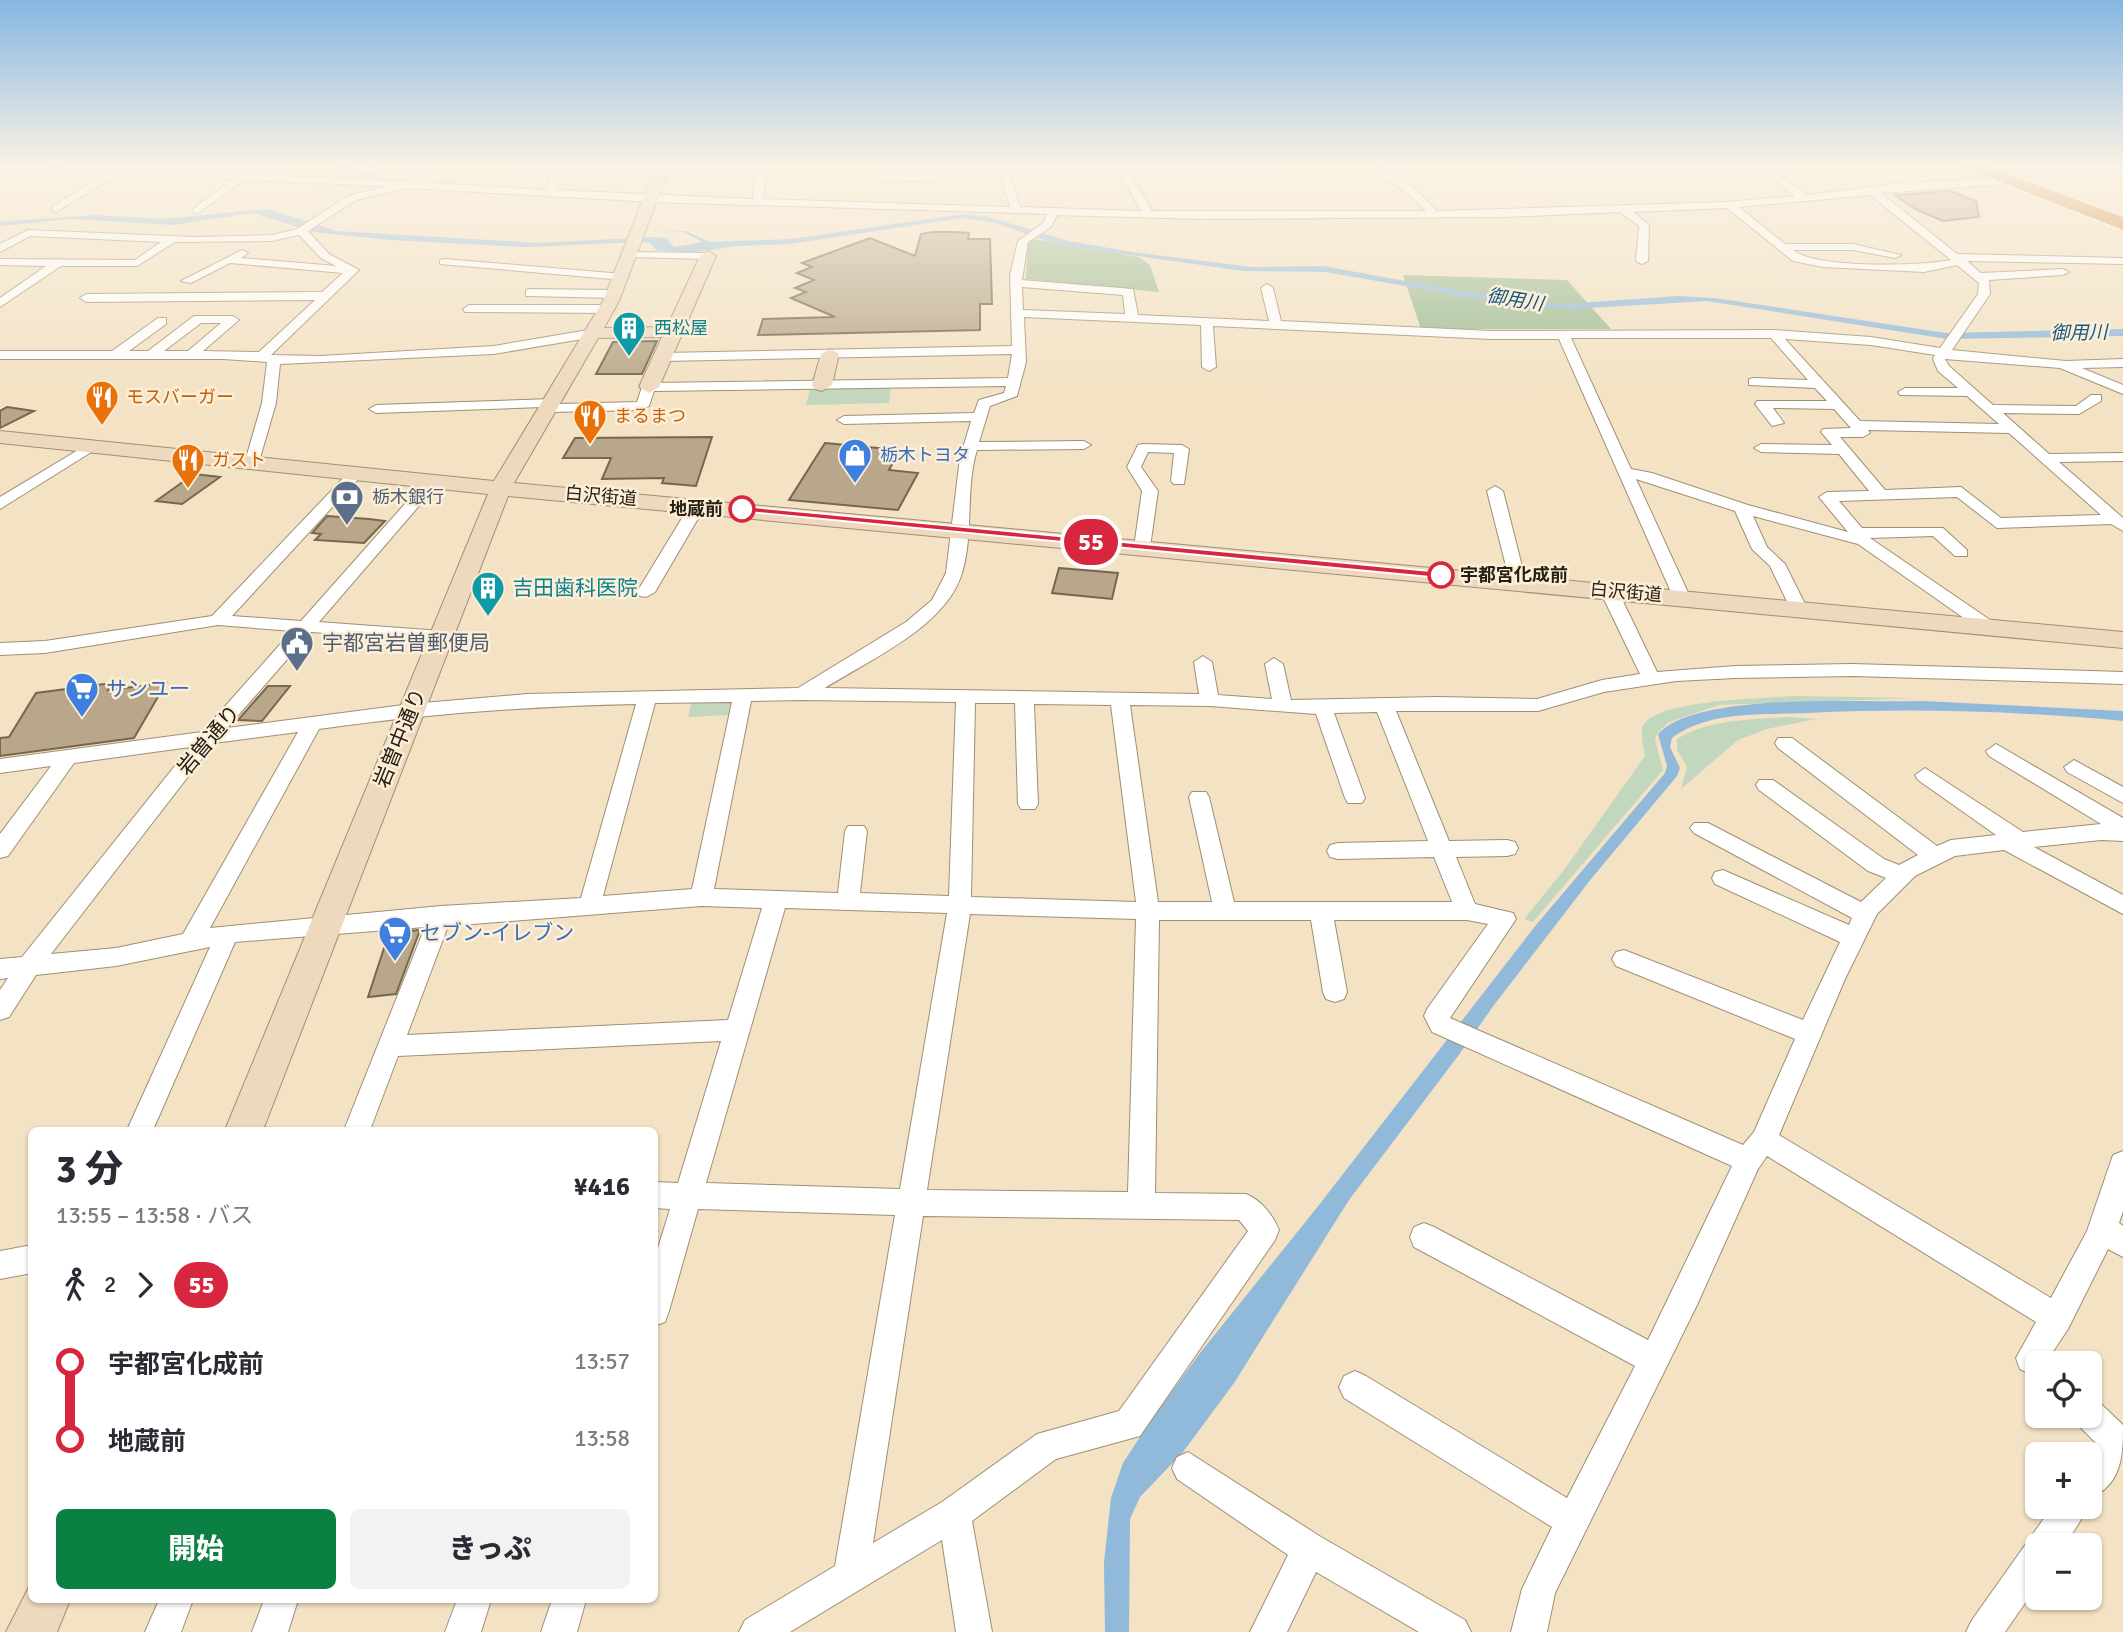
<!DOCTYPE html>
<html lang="ja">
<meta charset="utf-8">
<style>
:root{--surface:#fff;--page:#f2f2f3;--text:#2b2b33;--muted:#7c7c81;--accent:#0b8043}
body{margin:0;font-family:Signika,"Noto Sans JP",sans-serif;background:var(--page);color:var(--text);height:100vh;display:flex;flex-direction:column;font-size:26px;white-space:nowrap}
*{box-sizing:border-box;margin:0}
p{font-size:23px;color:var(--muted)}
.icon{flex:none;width:38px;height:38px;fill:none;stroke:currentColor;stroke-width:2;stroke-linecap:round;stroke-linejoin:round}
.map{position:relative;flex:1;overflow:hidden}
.details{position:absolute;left:28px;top:1127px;width:630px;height:476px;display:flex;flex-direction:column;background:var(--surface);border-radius:10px;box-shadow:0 2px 5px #0004}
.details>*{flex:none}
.badge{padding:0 14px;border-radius:23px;font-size:24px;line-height:46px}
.tools{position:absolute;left:2025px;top:1351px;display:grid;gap:14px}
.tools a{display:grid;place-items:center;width:77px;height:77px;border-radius:10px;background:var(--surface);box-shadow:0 2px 5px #0004;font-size:35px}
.map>.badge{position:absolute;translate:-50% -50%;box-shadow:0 0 0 4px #fff}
.legs{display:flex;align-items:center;gap:10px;height:77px;padding:0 28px;font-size:23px}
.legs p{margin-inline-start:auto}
.summary{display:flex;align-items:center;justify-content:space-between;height:119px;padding:0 28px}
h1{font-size:38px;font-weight:800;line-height:52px}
.primary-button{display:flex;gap:14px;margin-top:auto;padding:14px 28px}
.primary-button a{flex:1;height:80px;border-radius:10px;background:var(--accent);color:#fff;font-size:28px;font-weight:800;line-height:80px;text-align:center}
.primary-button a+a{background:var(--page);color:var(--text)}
ul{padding:0 28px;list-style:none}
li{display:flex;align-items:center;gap:24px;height:77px;font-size:26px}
li i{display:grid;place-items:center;width:10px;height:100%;margin:0 9px;background:currentColor}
li i::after{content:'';width:18px;height:18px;margin:-9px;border:5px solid;border-radius:50%;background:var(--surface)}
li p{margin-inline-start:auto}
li:first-child i{background:linear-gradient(#0000 50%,currentColor 0)}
li:last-child i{background:linear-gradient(currentColor 50%,#0000 0)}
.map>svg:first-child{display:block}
.green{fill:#c3d7be}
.forest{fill:#9dbc94}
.water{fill:#90b9da}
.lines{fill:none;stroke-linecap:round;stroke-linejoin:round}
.stream{stroke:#90b9da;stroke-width:3.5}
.building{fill:#b8a78b;stroke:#76674d;stroke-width:2}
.street-casing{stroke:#9f8f74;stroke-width:2}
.secondary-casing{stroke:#9f8f74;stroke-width:2}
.highway-casing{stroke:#fff;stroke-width:2}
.street{fill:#fff;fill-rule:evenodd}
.secondary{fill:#eed9bf;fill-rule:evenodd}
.highway{fill:#c87f2b;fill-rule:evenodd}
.line-1{fill:#d7263d;stroke:#fff;stroke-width:2}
.stop-1-dot{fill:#fff;stroke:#d7263d;stroke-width:3.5}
.labels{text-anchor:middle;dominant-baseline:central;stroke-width:5;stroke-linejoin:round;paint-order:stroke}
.far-culture-label{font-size:18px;fill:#0d838f;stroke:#fdefd7;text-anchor:start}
.far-food-label{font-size:18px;fill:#c56008;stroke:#fdefd7;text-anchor:start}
.far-shop-label{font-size:18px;fill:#366cbe;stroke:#fdefd7;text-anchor:start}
.far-street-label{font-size:18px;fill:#262015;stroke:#fdefd7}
.far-service-label{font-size:18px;fill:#4e5e75;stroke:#fdefd7;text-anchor:start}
.far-stop-label{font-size:18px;font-weight:bold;fill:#262015;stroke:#fdefd7;text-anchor:end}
.far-water-label{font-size:19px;font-style:italic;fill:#165782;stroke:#fdefd7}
.culture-label{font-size:21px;fill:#0d838f;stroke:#fdefd7;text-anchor:start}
.service-label{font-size:21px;fill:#4e5e75;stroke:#fdefd7;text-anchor:start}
.shop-label{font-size:21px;fill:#366cbe;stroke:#fdefd7;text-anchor:start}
.street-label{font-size:21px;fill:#262015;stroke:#fdefd7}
</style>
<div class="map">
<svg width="2123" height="1632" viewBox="0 0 2123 1632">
<rect width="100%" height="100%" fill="#f3e2c4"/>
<path class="green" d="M891 387 889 403 806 405 810 389Z
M1794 696 1915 698 1719 705 1669 722 1658 732 1655 739 1663 770 1533 922 1524 919 1564 870 1645 756C1644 748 1639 731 1644 724 1663 699 1763 699 1794 696Z
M728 699 734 702 731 715 688 717 692 700Z
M1787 717 1816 719 1767 729 1738 740 1681 789 1687 767 1677 750V739C1710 719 1750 720 1787 717Z"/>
<path class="forest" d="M1034 239 1139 257 1150 265 1159 292 1026 279 1028 244Z
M1403 275 1567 280 1611 329H1421Z"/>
<path class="water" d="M268 209 337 231 538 243 654 237 666 238 674 247 702 242 684 232 651 230 686 231 710 242 792 239 962 214 986 216 1069 241 1132 252 1252 267 1323 266 1512 300 1563 304 1678 296 1715 298 1946 333 2123 329V336L1947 339 1707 301 1573 309 1518 306 1326 272 1244 271 1059 245 995 223 964 218 788 244 736 246 690 253 656 250 650 243 640 242 526 247 390 240 314 232 252 213 174 225 72 219 0 226V222L94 215 161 219Z
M1923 701 2123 711V721C2018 711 1913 708 1807 713 1765 715 1708 710 1672 738L1670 747 1680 768 1677 776 1591 879 1494 1005 1458 1056 1349 1200 1234 1383 1183 1452 1140 1497 1130 1519 1129 1632H1105L1104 1563 1111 1498 1123 1463 1149 1423 1200 1353 1319 1205 1536 925 1665 773 1667 766 1658 734C1697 691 1864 703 1923 701Z"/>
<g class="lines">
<path class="stream" d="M341 166 371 176
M368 166 381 183"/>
</g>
<path class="building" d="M1950 191 1976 201 1979 217 1943 221 1915 209 1895 195Z
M932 232H955L969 233 968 239H990L992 304H980V330L758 335 763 319 835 317 791 298 806 292 795 288 814 280 797 273 812 267 802 263 870 238 915 256 921 234Z
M657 341 642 374H596L613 342Z
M7 407 34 411 0 428V411Z
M712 437 696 486 662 483 664 478 602 479 611 458H563L575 438Z
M825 443 900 450 889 470 918 473 898 510 789 500Z
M194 474 220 477 182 504 156 501Z
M327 516 369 519 385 521 364 543 315 540 321 534 312 533Z
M1059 568 1118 573 1112 599 1052 593Z
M112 683 108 690 166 683 134 738 0 756V738L9 737 36 693Z
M268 686H290L262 721 238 720Z
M420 930 396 994 368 997 389 933Z"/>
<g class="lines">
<defs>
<path id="street" d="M0 166 240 174 246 171 251 174 406 182 411 176 406 166H416L421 176 416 182 545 190 556 166H566L555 190 753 199 757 166H767L763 199 1010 207 1001 177 881 182 876 179 881 176 999 171 997 166H1007L1020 207 1141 211 1116 166H1126L1152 211H1426L1411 196 1368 166C1394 166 1420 193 1437 211L1727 202 1795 196 1755 166H1766L1807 195 1902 183 2006 178 2025 172 2023 166H2033V175L2007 184 1881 193 1957 254 2123 258V264L1967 261 1981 273 2063 269 2069 272 2063 275 1989 280 1990 294 1952 350 2066 361 2123 359V367L2082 368 2123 385V394L2060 368 1945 359 1949 366 1993 405 2076 406 2091 395H2101V401L2079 414 2003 413 2049 454 2123 453V461L2059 462 2123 518V531L2111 524 1997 528 1957 497 1839 501 1862 528H1943L1967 550V556H1955L1933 536 1870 538 1993 622 1996 626 1993 630H1981L1858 544 1753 516 1767 547 1785 564 1807 608 1798 613 1792 612 1770 566 1752 549 1735 511 1636 479 1690 597 1681 602 1675 601 1559 339H1492L1213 326 1216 367 1209 371 1202 367 1201 325 1024 317 1026 362 1017 396 990 406 979 442 1084 441 1091 445 1084 449 977 450C965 489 974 534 962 573 946 627 869 660 825 688L1199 694 1194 662 1203 656 1212 662 1218 695 1272 699 1265 664 1274 658 1283 664 1291 700 1438 697 1537 699 1602 680 1640 674 1600 591 1609 586 1618 591 1657 672 1735 666 1852 664 2123 672V684L1852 676 1735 678 1676 681 1604 692 1538 711H1396L1449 841 1507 840 1515 842 1518 848 1515 854 1507 856 1456 857 1475 904 1513 913 1516 919 1450 1018 1743 1145 1754 1132 1795 1039 1616 966 1612 959 1616 952 1624 950 1803 1020 1840 942 1715 884 1712 878 1715 872 1723 870 1849 925 1852 918 1694 833 1690 828 1694 823H1708L1861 902 1886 878 1868 871 1759 790 1756 785 1759 780H1773L1884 859 1899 865 1918 855 1778 748 1775 743 1778 738H1792L1937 846 1951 840 1996 835 1918 780 1915 775 1925 768 2023 832 2101 824 1989 756 1986 751 1996 744 2123 818V841L2101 840 2034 847 2123 895V914L2004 850 1955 856 1915 876 1877 914 1845 979 1779 1135 2051 1298 2087 1231 2113 1155 2123 1151V1211L2119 1223 2123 1226V1257L2108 1249 2068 1329 2050 1356 2052 1363H2037V1378L2020 1369 2016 1358 2036 1322 1767 1156 1758 1169 1697 1305 1555 1593 1547 1632H1511L1522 1589 1552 1527 1344 1398 1339 1387 1344 1376 1355 1371 1366 1376 1567 1498 1635 1366 1414 1247 1410 1237 1414 1227 1424 1223 1434 1227 1648 1340 1732 1166 1432 1032 1424 1016 1427 1009 1488 924 1467 920H1334L1347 992 1344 999 1335 1002 1326 999 1323 992 1311 920H1159L1155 1193 1246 1194C1261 1200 1273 1215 1279 1230L1275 1240 1140 1436 1056 1459 972 1521 992 1632H956L942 1540 790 1632H739L745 1620 835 1566 895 1215 698 1209 669 1311 665 1322 654 1326V1261L670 1209 654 1208V1182L678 1183 721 1041 398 1056 370 1130H344L425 927 235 942 153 1130H127L210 947 116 966 36 975 9 1017 0 1020V990L8 978 0 979V959L22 957 190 747 74 763 8 856 0 858V834L51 766 0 773V759L202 732 292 631 218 625 45 653 0 655V643L45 641 212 616 350 471 355 470 362 474 360 477 232 616 301 621 427 479 432 477 440 482 437 485 319 622 441 631 450 636 441 641 311 632 227 728 411 704 527 694 798 688 906 622 932 600 946 573 960 458 971 421 844 424 837 420 844 416 974 413 979 400 1004 393 1006 386 654 391 649 406 642 410 549 412 542 407 376 413 369 409 376 405 552 399 558 404 637 402 642 387 649 383 1008 378 1012 354 663 361 657 357 663 353 1012 346 1010 275 1018 241 1043 223 1047 214 651 202 407 188 356 200 308 231 329 254 359 270 271 355 320 356 494 346 594 329 600 333 594 337 494 354 280 364 276 403 258 465 251 469 244 465 262 403 267 362 224 359H0V351H112L158 318H166V324L129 351H148L194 316H233L239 320 203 351 259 352 315 300 86 302 80 298 86 294 322 292 343 273 230 263 191 283 181 281 242 250 248 253 241 258 336 266 321 258 299 235 272 241 175 242 137 266H61L0 307V298L46 266 0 265V259L135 260 161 242 30 236 0 252V244L28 230 194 237 272 235 297 229 348 196 387 186 244 180 197 214 192 211 193 209 233 179 117 175 56 212 51 209 52 207 104 175 0 171ZM1870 195 1951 260C1921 266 1816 269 1793 250H1853L1895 258 1901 255 1853 244H1785L1739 207ZM1727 208 1793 261 1823 267 1924 272 1957 265 1979 283 1978 294 1940 348 1871 337 1774 330 1492 331 1281 321 1273 288 1267 284 1261 288 1269 321 1138 315 1133 289 1022 280 1028 242 1051 227 1057 215 1201 219 1504 217 1620 212 1639 226 1636 261 1642 264 1648 261 1649 225 1633 212ZM1022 287 1123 295 1125 314 1023 310ZM201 323H221L188 351H164ZM1571 338H1771L1808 380 1754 378 1749 379V385L1815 388 1827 401H1757L1755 404 1772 426 1784 423 1773 408 1834 409 1851 428 1823 429 1821 432 1832 445 1761 444 1754 448 1761 452 1839 454 1869 491 1827 492 1819 497 1848 532 1748 505 1652 473 1631 469ZM1785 339 1871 345 1935 355 1933 359 1938 371 1958 388H1905L1898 392 1900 395 1967 396 1999 424 1860 421ZM1868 430 2009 433 2101 515 2001 518 1961 487 1885 490 1840 437H1863L1870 433ZM802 700 956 702 949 896 860 893 867 831 864 826H848L845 831 838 893 714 889 751 701ZM732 702 692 889 603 896 655 703ZM975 703H1015L1018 804 1021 809H1035L1038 804 1034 704 1111 705 1136 902 971 897ZM636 704 581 898 441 906 210 928 319 729C425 714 529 706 636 704ZM1130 705 1210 706 1316 714 1345 798 1348 803H1362L1365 798 1334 713 1377 712 1428 841 1338 843 1330 845 1327 851 1330 857 1338 859 1434 857 1452 902H1234L1209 797 1206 792H1192L1189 797 1212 902H1158ZM298 732 183 934 116 948 51 954 214 743ZM701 906 762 908 728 1020 407 1035 448 926ZM785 908 947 913 900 1189 706 1183ZM970 914 1136 919 1128 1192 927 1190ZM923 1216 1239 1220 1248 1231 1119 1411 1037 1434 942 1502 873 1543Z
M632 252 708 253 714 256 708 259 628 257 626 255Z
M444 259 623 274 629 277 623 280 440 264V260Z
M530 289 615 290 621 294 615 298 526 296V290Z
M469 305H607L613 309 607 313 465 312 463 309Z
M88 444 95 448 93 451 0 509V497Z
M1143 444 1182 445 1189 449 1184 484H1174L1171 481 1174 453 1148 452 1141 467 1158 491 1150 547 1142 552 1134 547 1142 491 1127 467 1138 445Z
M1495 486 1503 491 1526 582 1524 586 1518 587 1510 582 1487 491Z
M698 500 706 505 655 592 646 597 640 596 637 592 690 505Z
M2074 760 2123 787V803L2067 772 2064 767Z
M32 1245V1273L0 1279V1251Z
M2090 1399 2101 1404 2123 1425C2123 1455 2122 1485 2090 1498V1455L2097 1444 2079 1426 2075 1416H2090Z
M1188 1452 1321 1537 1465 1620 1471 1632H1419L1316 1572 1287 1632H1250L1288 1555 1177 1479 1172 1468 1177 1457Z
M2052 1507H2089L2065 1545H2037V1586L2005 1632H1966L1972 1620Z
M159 1600H193L181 1632H145Z
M264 1600H298L288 1632H252Z
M457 1600H491L481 1632H445Z
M552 1600H586L577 1632H541Z"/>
<path id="secondary" d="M656 166H670L619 301 604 328 667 327 700 256 708 251 716 256 659 387 649 393 639 387 662 337 598 338 514 483 2123 632V648L508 496 263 1130H225L488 494 0 443V431L494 481 603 301Z
M830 349 839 354 832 385 822 391 815 389 812 385 821 354Z
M32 1581V1600H70L57 1632H6Z"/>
<path id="highway" d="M1960 166H1986L2123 217V230Z"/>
</defs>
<use href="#street" class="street-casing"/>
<use href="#secondary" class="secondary-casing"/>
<use href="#highway" class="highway-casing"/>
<use href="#street" class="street"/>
<use href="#secondary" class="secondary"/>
<use href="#highway" class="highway"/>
</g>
<linearGradient id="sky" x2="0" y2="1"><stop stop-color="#85b6e2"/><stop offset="0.42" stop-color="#faf2e4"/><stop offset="1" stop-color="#faf2e4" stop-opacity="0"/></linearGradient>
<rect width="2123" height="395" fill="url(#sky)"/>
<path class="line-1" d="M742 506 1441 572 1446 575 1441 578 738 511Z"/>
<defs>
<symbol id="building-pin" viewBox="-11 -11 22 30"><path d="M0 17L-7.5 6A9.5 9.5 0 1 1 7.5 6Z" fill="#0f9aa8" stroke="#fdefd7"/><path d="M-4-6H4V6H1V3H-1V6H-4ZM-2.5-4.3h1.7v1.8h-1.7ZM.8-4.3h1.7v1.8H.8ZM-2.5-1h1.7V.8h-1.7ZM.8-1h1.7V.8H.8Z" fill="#fff"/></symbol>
<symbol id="restaurant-pin" viewBox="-11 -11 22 30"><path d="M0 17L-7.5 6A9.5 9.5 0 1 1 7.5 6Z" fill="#e8710a" stroke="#fdefd7"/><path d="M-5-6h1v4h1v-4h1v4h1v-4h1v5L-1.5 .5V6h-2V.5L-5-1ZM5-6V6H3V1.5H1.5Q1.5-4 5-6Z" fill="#fff"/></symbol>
<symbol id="shop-pin" viewBox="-11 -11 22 30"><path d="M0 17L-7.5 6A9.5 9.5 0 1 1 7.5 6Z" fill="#3f7fe0" stroke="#fdefd7"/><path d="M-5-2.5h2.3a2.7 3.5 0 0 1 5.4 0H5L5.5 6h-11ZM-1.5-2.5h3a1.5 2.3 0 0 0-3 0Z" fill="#fff"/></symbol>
<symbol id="bank-pin" viewBox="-11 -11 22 30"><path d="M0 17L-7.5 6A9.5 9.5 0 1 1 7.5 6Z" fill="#5c6f8a" stroke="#fdefd7"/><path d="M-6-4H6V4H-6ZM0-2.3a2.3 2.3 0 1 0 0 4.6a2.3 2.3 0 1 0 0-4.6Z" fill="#fff"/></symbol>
<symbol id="civic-pin" viewBox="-11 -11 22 30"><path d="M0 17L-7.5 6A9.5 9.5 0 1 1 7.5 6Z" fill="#5c6f8a" stroke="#fdefd7"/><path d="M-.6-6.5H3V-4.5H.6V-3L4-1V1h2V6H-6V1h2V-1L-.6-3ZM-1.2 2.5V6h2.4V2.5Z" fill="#fff"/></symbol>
<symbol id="supermarket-pin" viewBox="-11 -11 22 30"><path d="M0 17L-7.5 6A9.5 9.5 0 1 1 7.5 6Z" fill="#3f7fe0" stroke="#fdefd7"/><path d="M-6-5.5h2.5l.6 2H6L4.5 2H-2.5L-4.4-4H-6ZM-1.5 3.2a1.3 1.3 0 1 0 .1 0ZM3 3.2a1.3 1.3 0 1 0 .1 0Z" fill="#fff"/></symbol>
</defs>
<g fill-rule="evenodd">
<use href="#building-pin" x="610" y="309" width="38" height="52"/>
<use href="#restaurant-pin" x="83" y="378" width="38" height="52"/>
<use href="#restaurant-pin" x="571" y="397" width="38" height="52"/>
<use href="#shop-pin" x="836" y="436" width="38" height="52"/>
<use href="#restaurant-pin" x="169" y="441" width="38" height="52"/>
<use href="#bank-pin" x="328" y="478" width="38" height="52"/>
<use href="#building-pin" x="469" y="569" width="38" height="52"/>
<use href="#civic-pin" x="278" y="624" width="38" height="52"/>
<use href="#supermarket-pin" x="63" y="670" width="38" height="52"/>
<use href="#supermarket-pin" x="376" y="914" width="38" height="52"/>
</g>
<g class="stop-1-dot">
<circle cx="742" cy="509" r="12"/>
<circle cx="1441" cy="575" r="12"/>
</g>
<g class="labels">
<g class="far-culture-label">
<text x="654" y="328">西松屋</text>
</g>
<g class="far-food-label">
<text x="126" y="397">モスバーガー</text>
<text x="614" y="416">まるまつ</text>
<text x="212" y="460">ガスト</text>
</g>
<g class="far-shop-label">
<text x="880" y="455">栃木トヨタ</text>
</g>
<g class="far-street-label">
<text transform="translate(601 496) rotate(5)">白沢街道</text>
<text transform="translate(1626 592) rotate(5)">白沢街道</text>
</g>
<g class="far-service-label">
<text x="372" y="497">栃木銀行</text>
</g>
<g class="far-stop-label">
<text x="723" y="509">地蔵前</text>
<text x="1460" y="575" text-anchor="start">宇都宮化成前</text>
</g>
<g class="far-water-label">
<text transform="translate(1515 300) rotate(9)">御用川</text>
<text transform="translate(2079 333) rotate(-1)">御用川</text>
</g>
<g class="culture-label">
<text x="512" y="588">吉田歯科医院</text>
</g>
<g class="service-label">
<text x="322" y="643">宇都宮岩曽郵便局</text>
</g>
<g class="shop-label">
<text x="106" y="689">サンユー</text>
<text x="420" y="933">セブン-イレブン</text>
</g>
<g class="street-label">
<text transform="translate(400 738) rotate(-68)">岩曽中通り</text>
<text transform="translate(209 740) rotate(-50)">岩曽通り</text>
</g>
</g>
</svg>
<div class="tools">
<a><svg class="icon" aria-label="locate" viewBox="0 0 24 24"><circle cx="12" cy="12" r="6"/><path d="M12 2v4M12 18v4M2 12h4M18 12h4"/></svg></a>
<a>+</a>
<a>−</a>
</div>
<b class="badge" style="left:1091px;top:542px;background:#d7263d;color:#fff">55</b>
<section class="details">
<div class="summary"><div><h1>3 分</h1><p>13:55 – 13:58 · バス</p></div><b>¥416</b></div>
<div class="legs"><svg class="icon" aria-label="walk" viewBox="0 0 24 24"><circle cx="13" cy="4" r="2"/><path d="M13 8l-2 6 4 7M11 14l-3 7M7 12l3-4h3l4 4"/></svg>2<svg class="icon" aria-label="forward" viewBox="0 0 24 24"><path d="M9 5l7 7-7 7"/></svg><b class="badge" style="background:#d7263d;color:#fff">55</b></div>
<ul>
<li><i style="color:#d7263d"></i><b>宇都宮化成前</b><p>13:57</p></li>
<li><i style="color:#d7263d"></i><b>地蔵前</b><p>13:58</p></li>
</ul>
<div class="primary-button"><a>開始</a><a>きっぷ</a></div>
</section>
</div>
